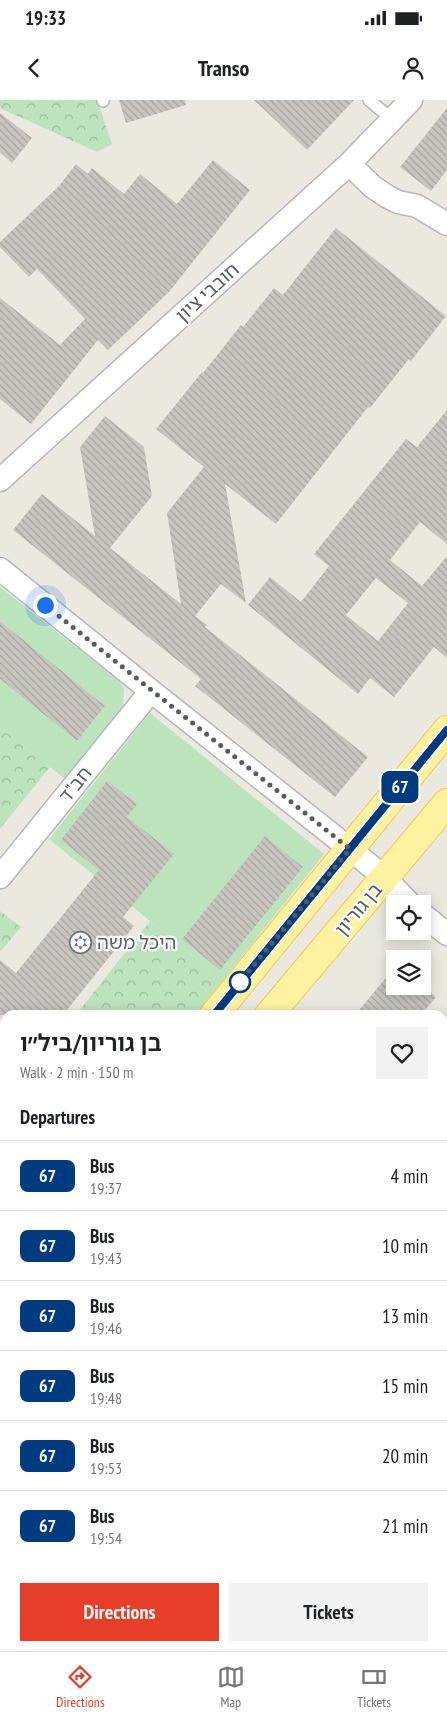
<!DOCTYPE html>
<meta charset="utf-8">
<style>
:root{--surface:#fff;--page:#f2f2f2;--text:#202124;--muted:#757577;--line:#e0e0e0;--accent:#e73e29}
body{margin:0;font-family:"PT Sans Narrow","Noto Sans Hebrew",sans-serif;background:var(--page);color:var(--text);height:100vh;display:flex;flex-direction:column;font-size:19px;white-space:nowrap}
*{box-sizing:border-box;margin:0}
p{font-size:16px;color:var(--muted)}
.icon{flex:none;width:28px;height:28px;fill:none;stroke:currentColor;stroke-width:2;stroke-linecap:round;stroke-linejoin:round}
.map{position:relative;flex:1;overflow:hidden}
.drawer{position:absolute;left:0px;top:910px;width:448px;height:641px;display:flex;flex-direction:column;background:var(--surface);border-radius:15px 15px 0 0;box-shadow:0 2px 12px #0003}
.drawer>*{flex:none}
.badge{padding:0 10px;border-radius:8px;font-size:18px;line-height:32px}
.buttons{position:absolute;left:386px;top:795px;display:grid;gap:10px}
.buttons a{display:grid;place-items:center;width:45px;height:45px;border-radius:0px;background:var(--surface);box-shadow:0 2px 12px #0003;font-size:25px}
.you{position:absolute;width:25px;height:25px;margin:-12px;border:4px solid #fff;border-radius:50%;background:#1a73e8;box-shadow:0 0 0 8px #1a73e833}
.map>.badge{position:absolute;translate:-50% -50%;box-shadow:0 0 0 2px #fff}
h2{padding:0 20px;font-size:19px;line-height:45px}
.round{display:grid;place-items:center;flex:none;width:52px;height:52px;border-radius:0px;background:var(--page)}
.summary{display:flex;align-items:center;justify-content:space-between;height:85px;padding:0 20px}
h1{font-size:24px;font-weight:600;line-height:38px}
.cta{display:flex;gap:10px;margin-top:auto;padding:10px 20px}
.cta a{flex:1;height:58px;border-radius:0px;background:var(--accent);color:#fff;font-size:20px;font-weight:600;line-height:58px;text-align:center}
.cta a+a{background:var(--page);color:var(--text)}
ul{padding:0;list-style:none}
li{display:flex;align-items:center;gap:15px;height:70px;padding:0 20px;border-top:1px solid var(--line)}
li div{flex:1}
li b{display:block;font-size:19px}
li em{font-style:normal}
li .badge{min-width:55px;font-weight:700;text-align:center}
.status{display:flex;justify-content:space-between;align-items:center;height:35px;padding:0 25px;background:var(--surface);direction:ltr}
.status svg{height:14px;fill:currentColor}
header{display:flex;justify-content:space-between;align-items:center;height:65px;padding:0 20px;background:var(--surface);font-size:22px;font-weight:600}
.dock{display:flex;justify-content:space-around;align-items:center;height:70px;border-top:1px solid var(--line);background:var(--surface);font-size:14px;color:var(--muted)}
.dock a{display:grid;justify-items:center;gap:2px}
.dock .on{color:var(--accent)}
.map>svg:first-child{display:block}
.education{fill:#dbd8cd}
.green{fill:#bbe3bc}
.forest{fill:url(#forest-crowns)}
.building{fill:url(#building-back-hatch);fill-rule:evenodd}
.lines{fill:none;stroke-linecap:round;stroke-linejoin:round}
.service-casing{stroke:#b5b7bc;stroke-width:14}
.minor-casing{stroke:#b5b7bc;stroke-width:25}
.primary-casing{stroke:#f0c953;stroke-width:30}
.service{stroke:#fff;stroke-width:11}
.minor{stroke:#fff;stroke-width:22}
.primary{stroke:#fef2a1;stroke-width:28}
.line-casing{stroke:#fff;stroke-width:11}
.line{stroke:#003b80;stroke-width:8}
.walk{stroke:#585b60;stroke-width:5;stroke-dasharray:0 9}
.stop-dot{fill:#fff;stroke:#003b80;stroke-width:2.5}
.labels{text-anchor:middle;dominant-baseline:central;stroke-width:4.5;stroke-linejoin:round;paint-order:stroke}
.street-label{font-size:19px;fill:#585b60;stroke:#fff}
.worship-label{font-size:19px;fill:#5b616d;stroke:#fff;text-anchor:start}
</style>
<div class="status"><b>19:33</b><svg viewBox="0 0 49 12"><path d="M0 12V9h3v3zM5 12V6h3v6zM10 12V3h3v9zM15 12V0h3v12zM26 1h20v11H26zM47 4h2v5h-2z"/></svg></div>
<header><svg class="icon" aria-label="back" viewBox="0 0 24 24"><path d="M15 5l-7 7 7 7"/></svg>Transo<svg class="icon" aria-label="person" viewBox="0 0 24 24"><circle cx="12" cy="8" r="4"/><path d="M4 21q1-7 8-7t8 7"/></svg></header>
<div class="map">
<svg width="447" height="1551" viewBox="0 0 447 1551">
<defs>
<pattern id="forest-crowns" width="20" height="18" patternUnits="userSpaceOnUse" patternTransform="scale(1.25)"><rect width="20" height="18" fill="#bbe3bc"/><path d="M2 6a3 3 0 1 1 6 0M12 15a3 3 0 1 1 6 0" fill="none" stroke="#9bbb9c"/></pattern>
<pattern id="building-back-hatch" width="6" height="6" patternUnits="userSpaceOnUse" patternTransform="scale(1.25)"><rect width="6" height="6" fill="#c8c5be"/><path d="M-1 5l2 2M0 0l6 6M5-1l2 2" fill="none" stroke="#a5a39e"/></pattern>
</defs>
<rect width="100%" height="100%" fill="#ebe9df"/>
<path class="education" d="M447 918V1283L442 1280V923Z
M447 1385V1551H348L342 1546H442V1390Z"/>
<path class="green" d="M0 487 119 581 124 589 123 607 65 679 0 627V579L77 641 105 606 0 521Z
M150 613 324 754 223 880 49 739Z
M443 1072 447 1076V1245L444 1249 442 1247Z"/>
<path class="forest" d="M0 0H97L112 44 97 52 0 8Z
M0 627 50 667 0 729Z
M0 811 21 827 1 851H0Z
M150 821 223 880 195 915H84L79 911Z"/>
<path class="building" d="M119 0H185L186 5 126 23Z
M254 0H354L307 50Z
M447 8V70L431 91 400 67Z
M0 13 32 38 12 63 0 52Z
M213 60 250 90 169 192 108 250 98 240 31 324 0 299V198L60 245 85 219 37 169 29 177 0 147V142L59 86 76 64 88 74 92 68 124 94 140 74 177 104Z
M336 128 446 216 411 261 409 259 370 308 368 307 276 424 225 384 246 503 221 484 195 516 207 525 205 527 368 657 335 697 195 586 201 579 13 430 42 394 95 436 80 347 105 316 144 347 152 396 110 448 181 504 167 413 204 367 156 329 202 272 203 273 241 225 243 227 274 188 283 195Z
M447 310V444L420 422 390 460 422 486 447 456V558L434 547 394 597 370 578 358 594 248 505 270 477 301 502 329 466 314 454 406 339 417 347ZM376 478 408 503 378 541 346 515Z
M0 521 105 606 77 641 0 579Z
M107 681 137 704 127 717 174 754 123 817 134 826 63 915H0V860L16 873 99 770 61 740Z
M265 736 303 767 220 870 182 839Z
M395 867V886H422L436 897 421 915H355Z"/>
<g class="lines">
<defs>
<path id="service" d="M103 0V1
M369 0 393 20
M0 1542 5 1534"/>
<path id="minor" d="M349 64 373 87 388 97 398 102 417 106 447 124
M0 380 349 64 411 0
M0 469 151 591 350 749 385 778 410 804
M0 777 151 591
M422 814 447 834
M0 968 5 972
M0 1324 5 1328
M292 1546 298 1551"/>
<path id="primary" d="M214 915 447 630
M269 915 447 703
M0 1139 5 1136
M0 1170 5 1164
M0 1232 5 1226"/>
</defs>
<use href="#service" class="service-casing"/>
<use href="#minor" class="minor-casing"/>
<use href="#primary" class="primary-casing"/>
<use href="#service" class="service"/>
<use href="#minor" class="minor"/>
<use href="#primary" class="primary"/>
</g>
<g class="lines">
<defs>
<path id="line" d="M214 915 447 630"/>
</defs>
<use href="#line" class="line-casing"/>
<use href="#line" class="line"/>
<path class="walk" d="M45 505 350 749 240 882"/>
</g>
<defs>
<symbol id="synagogue-ring" viewBox="-11 -11 22 22"><circle r="9.5" fill="#fff" stroke="#6b7280" stroke-width="1.5"/><path d="M0-6.5L5.6 3.2H-5.6ZM0 6.5L5.6-3.2H-5.6Z" fill="#6b7280"/></symbol>
</defs>
<g fill-rule="evenodd">
<use href="#synagogue-ring" x="68" y="830" width="25" height="25"/>
</g>
<circle class="stop-dot" cx="240" cy="882" r="10"/>
<g class="labels">
<g class="street-label">
<text transform="translate(207 192) rotate(-42)">חובבי ציון</text>
<text transform="translate(75 684) rotate(-51)">חב"ד</text>
<text transform="translate(358 809) rotate(-50)">בן גוריון</text>
</g>
<g class="worship-label">
<text x="97" y="842">היכל משה</text>
</g>
</g>
</svg>
<div class="buttons">
<a><svg class="icon" aria-label="locate" viewBox="0 0 24 24"><circle cx="12" cy="12" r="6"/><path d="M12 2v4M12 18v4M2 12h4M18 12h4"/></svg></a>
<a><svg class="icon" aria-label="layers" viewBox="0 0 24 24"><path d="M12 4l9 5-9 5-9-5zM3 14l9 5 9-5"/></svg></a>
</div>
<div class="you" style="left:45px;top:505px"></div>
<b class="badge" style="left:400px;top:687px;background:#003b80;color:#fff">67</b>
<section class="drawer">
<div class="summary"><div><h1>בן גוריון/ביל״ו</h1><p>Walk · 2 min · 150 m</p></div><a class="round"><svg class="icon" aria-label="heart" viewBox="0 0 24 24"><path d="M12 20l-8-8c-3-5 5-10 8-4 3-6 11-1 8 4z"/></svg></a></div>
<h2>Departures</h2>
<ul>
<li><span class="badge" style="background:#003b80;color:#fff">67</span><div><b>Bus</b><p>19:37</p></div><em>4 min</em></li>
<li><span class="badge" style="background:#003b80;color:#fff">67</span><div><b>Bus</b><p>19:43</p></div><em>10 min</em></li>
<li><span class="badge" style="background:#003b80;color:#fff">67</span><div><b>Bus</b><p>19:46</p></div><em>13 min</em></li>
<li><span class="badge" style="background:#003b80;color:#fff">67</span><div><b>Bus</b><p>19:48</p></div><em>15 min</em></li>
<li><span class="badge" style="background:#003b80;color:#fff">67</span><div><b>Bus</b><p>19:53</p></div><em>20 min</em></li>
<li><span class="badge" style="background:#003b80;color:#fff">67</span><div><b>Bus</b><p>19:54</p></div><em>21 min</em></li>
</ul>
<div class="cta"><a>Directions</a><a>Tickets</a></div>
</section>
</div>
<nav class="dock">
<a class="on"><svg class="icon" aria-label="directions" viewBox="0 0 24 24"><path d="M12 3l9 9-9 9-9-9zM9 14v-3h6M13 9l2 2-2 2"/></svg>Directions</a>
<a><svg class="icon" aria-label="map" viewBox="0 0 24 24"><path d="M3 6l6-2 6 2 6-2v14l-6 2-6-2-6 2zM9 4v14M15 6v14"/></svg>Map</a>
<a><svg class="icon" aria-label="tickets" viewBox="0 0 24 24"><path d="M3 7h18v10H3zM15 7v10"/></svg>Tickets</a>
</nav>
